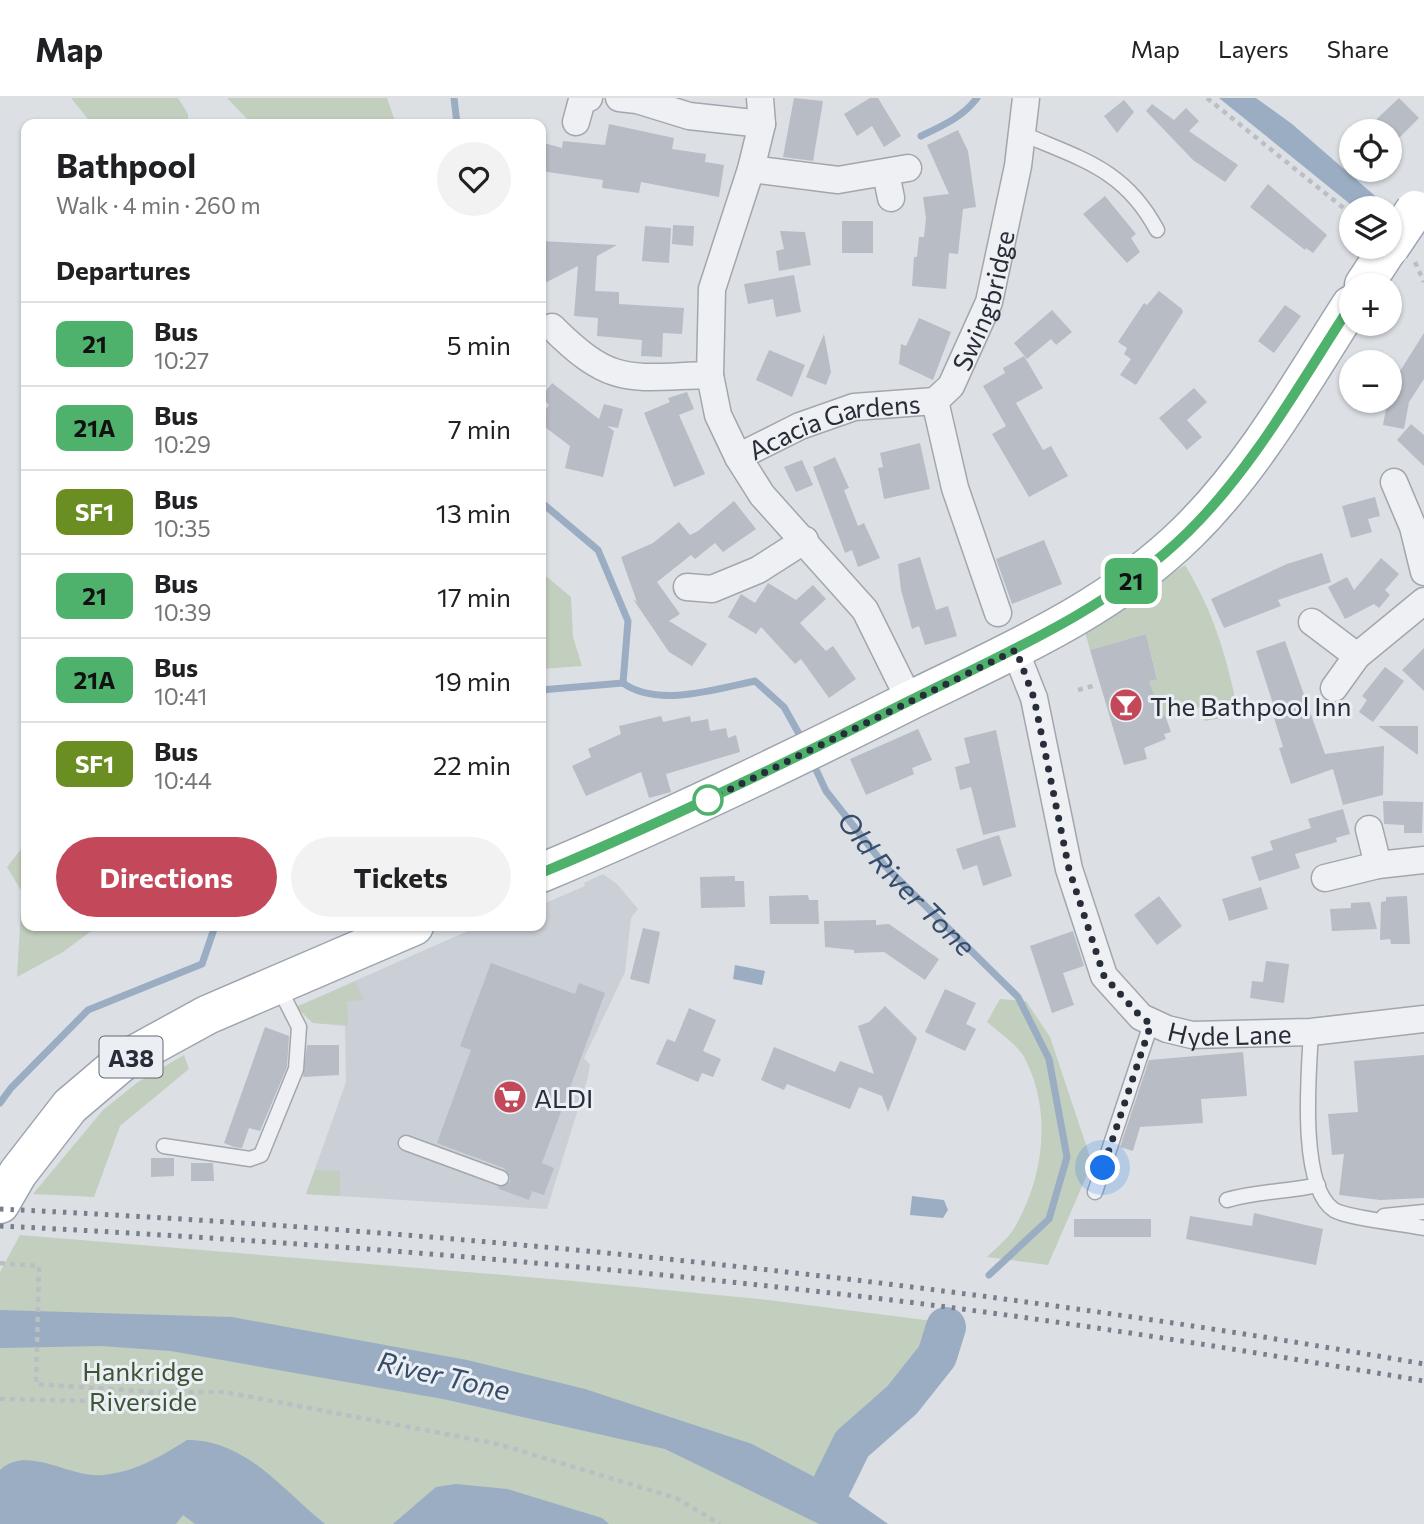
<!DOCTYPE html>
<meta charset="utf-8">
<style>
:root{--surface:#fff;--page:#f2f2f2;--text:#202124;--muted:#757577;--line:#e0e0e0;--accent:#c3495a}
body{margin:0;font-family:Commissioner,sans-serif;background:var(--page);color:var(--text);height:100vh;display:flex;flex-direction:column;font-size:26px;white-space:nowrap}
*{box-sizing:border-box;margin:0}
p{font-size:23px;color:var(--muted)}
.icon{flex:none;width:38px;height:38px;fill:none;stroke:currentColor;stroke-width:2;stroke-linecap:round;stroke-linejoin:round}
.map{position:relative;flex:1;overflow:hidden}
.side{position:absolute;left:21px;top:21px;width:525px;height:812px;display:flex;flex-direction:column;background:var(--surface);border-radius:14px;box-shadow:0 2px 5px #0004}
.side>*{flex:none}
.badge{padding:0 14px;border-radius:10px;font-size:24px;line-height:46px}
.fabs{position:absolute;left:1339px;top:21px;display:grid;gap:14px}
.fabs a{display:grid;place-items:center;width:63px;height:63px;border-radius:50%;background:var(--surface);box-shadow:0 2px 5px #0004;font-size:35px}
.you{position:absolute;width:35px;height:35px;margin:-18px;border:5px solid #fff;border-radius:50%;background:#1a73e8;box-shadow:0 0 0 10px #1a73e833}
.map>.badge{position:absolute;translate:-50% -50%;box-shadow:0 0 0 4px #fff}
h2{padding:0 35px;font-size:26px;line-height:63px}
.round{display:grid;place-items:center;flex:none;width:74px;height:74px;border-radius:37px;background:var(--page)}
.summary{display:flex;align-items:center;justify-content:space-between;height:119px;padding:0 35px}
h1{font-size:33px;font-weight:700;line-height:52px}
.button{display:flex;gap:14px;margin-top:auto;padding:14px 35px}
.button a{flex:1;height:80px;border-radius:42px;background:var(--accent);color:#fff;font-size:28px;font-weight:700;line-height:80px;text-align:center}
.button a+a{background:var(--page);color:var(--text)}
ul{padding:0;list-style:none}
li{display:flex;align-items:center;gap:21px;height:84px;padding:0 35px;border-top:2px solid var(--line)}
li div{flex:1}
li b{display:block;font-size:26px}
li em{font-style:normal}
li .badge{min-width:77px;font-weight:700;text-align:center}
header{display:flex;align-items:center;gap:42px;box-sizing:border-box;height:98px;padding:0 35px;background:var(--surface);border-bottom:2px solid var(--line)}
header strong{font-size:33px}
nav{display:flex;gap:38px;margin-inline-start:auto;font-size:24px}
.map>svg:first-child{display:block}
.built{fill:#cbcfd6}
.green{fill:#c2cebe}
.water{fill:#9aadc3}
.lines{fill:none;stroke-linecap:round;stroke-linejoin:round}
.stream{stroke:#9aadc3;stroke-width:7}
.river{stroke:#9aadc3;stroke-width:40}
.building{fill:#b7bcc5}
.service-casing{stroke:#a2a7ae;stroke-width:17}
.minor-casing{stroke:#a2a7ae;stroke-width:29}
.primary-casing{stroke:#9da4b0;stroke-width:41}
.path{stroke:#bbbec4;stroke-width:4.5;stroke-dasharray:5 5;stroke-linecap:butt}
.service{stroke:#eff0f4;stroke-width:14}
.minor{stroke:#eff0f4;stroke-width:26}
.primary{stroke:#fff;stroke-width:38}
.rail{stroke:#777f8d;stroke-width:5;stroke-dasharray:3.5 7;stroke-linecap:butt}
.primary-bridge-casing{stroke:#9da4b0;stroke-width:41;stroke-linecap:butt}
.primary-bridge{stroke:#fff;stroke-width:38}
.line-casing{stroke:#fff;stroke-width:16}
.line{stroke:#4eb16c;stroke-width:10}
.walk{stroke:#272e3a;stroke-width:7;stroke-dasharray:0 12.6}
.stop-dot{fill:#fff;stroke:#4eb16c;stroke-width:3.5}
.labels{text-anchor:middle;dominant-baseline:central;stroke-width:6;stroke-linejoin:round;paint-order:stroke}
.shield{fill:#ebeff3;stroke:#626872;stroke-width:2}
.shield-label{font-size:24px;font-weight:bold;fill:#272e3a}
.street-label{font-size:26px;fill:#272e3a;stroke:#ebeff3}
.poi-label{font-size:26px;fill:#272e3a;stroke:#ebeff3;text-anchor:start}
.park-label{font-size:26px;fill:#3b5536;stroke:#ebeff3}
.water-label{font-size:28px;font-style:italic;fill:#354c6b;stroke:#ebeff3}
</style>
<header>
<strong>Map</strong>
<nav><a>Map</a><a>Layers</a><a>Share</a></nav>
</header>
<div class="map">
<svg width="1424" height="1426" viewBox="0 0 1424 1426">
<rect width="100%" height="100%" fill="#dce0e5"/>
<path class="built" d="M603 776 617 786 638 811 631 820 625 874 584 960 590 967 588 979 547 1111 306 1096 346 984 345 928 313 925 296 909 479 828H541V807L585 788 584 785Z"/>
<path class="green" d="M71 0H178L188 16V26H92Z
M227 0H387L396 26H252Z
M1185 467C1216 519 1226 558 1239 617L1205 623 1200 609 1166 620 1165 617 1161 618 1143 584 1157 580 1146 536 1090 552 1085 534Z
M541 474 571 499 573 539 582 568 541 571Z
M26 745V828H98L63 854 17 879 22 794 7 769Z
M355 884 364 902 347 903 348 927 313 925 296 909Z
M1000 901 1026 903 1050 939 1092 1065 1048 1167 987 1159C997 1149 1010 1139 1016 1127 1045 1076 1052 1009 1023 957 1015 945 998 934 987 924Z
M184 957 189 971 120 1028 94 1099 33 1096 103 1012 138 984Z
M315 1072 340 1073V1098L306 1096Z
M20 1137 563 1182 768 1202 941 1224 951 1252 946 1273 870 1338 846 1374 841 1393 888 1426H0V1174Z"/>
<path class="water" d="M1219 0H1256L1292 26 1389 110H1355Z
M735 867 765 873 762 887 733 881Z
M912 1098 944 1102 948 1112 943 1120 910 1117Z
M0 1212 232 1219 467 1262 585 1291 752 1346 841 1393 888 1426H819L665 1351 443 1301 171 1253 101 1248 0 1250Z
M187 1342C247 1342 282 1392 325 1426H195L183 1417 176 1426H0V1372C27 1346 71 1381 103 1377 135 1374 160 1359 187 1342Z
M456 1386 507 1391 602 1420 609 1426H393L436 1389Z"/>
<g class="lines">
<g class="stream">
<path d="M454 0 457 26"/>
<path d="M921 38C942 28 963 19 977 0"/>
<path d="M541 404 598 452 628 523 623 585"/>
<path d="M541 592 623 585C657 610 717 591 755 583L784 609 803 643"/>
<path id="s1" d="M812 663 826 693 885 768 1018 899 1049 961 1067 1059 1049 1121 989 1177"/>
<path d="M0 1005 11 990 88 912 202 866 215 828"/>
</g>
<path class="river" d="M824 1403 852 1346 902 1302 937 1258 946 1229"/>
</g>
<path class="building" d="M794 0 823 3 813 63 783 59Z
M870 0H878L901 38 884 49 872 28 857 38 844 16Z
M1399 0 1419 20 1390 49V33H1364Z
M1124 2 1134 14 1117 35 1104 18Z
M1152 6 1174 22 1186 10 1199 23 1189 33 1238 67 1225 84 1193 62 1146 13Z
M609 26 674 40 672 51 706 56 705 64 724 67 719 99 641 84 639 95 602 90 603 82 541 73 544 45 562 50 563 43 605 47Z
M958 32 968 53 976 109 963 111 958 156 949 155 946 191 912 188 914 159H917L919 139H924L926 120 923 99 949 96 927 47Z
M1268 86 1327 137 1313 155 1306 150 1305 152 1250 109Z
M1105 98 1136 136 1131 140 1140 154 1127 165 1083 116Z
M842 123H873V155H842Z
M673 127 694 128 693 148 672 146Z
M645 128 671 130 669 165 642 163Z
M780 133 805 134 811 167 779 173 776 153 784 151Z
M541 143 617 147 597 158 595 193 619 194V206L684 210 682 236 663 235 662 259 641 258 642 242 597 238 598 220 574 218 578 168 541 187Z
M794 177 801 214 776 219 773 201 748 206 744 186Z
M1159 193 1182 211 1183 214 1136 287 1120 277 1131 261 1124 256 1127 250 1118 244 1144 205 1147 207Z
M1285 207 1301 218 1274 255 1258 243Z
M1052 212 1072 234 1056 247 1051 241 1027 261 1014 245Z
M919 220 951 234 933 282 899 266 901 246 906 248Z
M1424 235V281L1409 304 1404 331 1383 327 1390 289Z
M824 236 831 274 826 287 806 279Z
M769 252 805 267 792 299 756 282Z
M1024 258 1043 290 1016 305 1043 352 1051 348 1068 378 1029 399 992 336 1006 328 983 288 1005 275 1003 270Z
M552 285 599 321 604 306 623 311 618 330 607 328 614 333 603 379 565 370 570 348 541 326V318L549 307 541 299Z
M1194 290 1207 304 1187 322 1202 339 1187 352 1159 320Z
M687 294 694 311 679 317 705 376 674 389 644 315 670 304 668 300Z
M1411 326 1424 337V368L1397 342Z
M920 345 930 391 884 401 878 370 883 369 880 355Z
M835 359 849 390 844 392 858 428 864 425 880 460 858 469 852 452 845 455 813 369Z
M802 362 813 387 796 394 784 369Z
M1375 399 1380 418 1368 421 1372 434 1351 440 1342 408Z
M734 403 756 431 723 454 715 445 695 461 691 457 657 484 680 516 669 523 707 546 692 568 669 554 633 501 637 504 621 459 653 445 679 424 690 437 698 433Z
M1044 442 1062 486 1012 506 996 461Z
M1322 455 1331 484 1278 502 1281 508 1224 530 1211 501 1287 466Z
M920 459 936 512 948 508 957 538 925 547 919 528 912 531 901 492 898 466Z
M1381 460 1399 476 1385 492 1390 497 1379 510 1374 506 1345 521 1328 489 1347 479 1354 492Z
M768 485 796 502 813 487 826 501 800 525 826 553 833 548 856 581 829 600 801 561 795 566 761 529 756 536 728 519 741 496 755 505Z
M1146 536 1157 581 1149 583 1161 618 1165 617 1171 634 1164 636 1166 641 1144 650 1147 661 1124 667 1090 552Z
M1285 543 1325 656 1384 648 1383 697 1343 707 1333 671 1291 686 1279 650 1283 649 1271 610 1274 609 1256 553Z
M1424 550V593L1402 572Z
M1385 569 1404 583 1373 624 1359 614 1367 602 1362 598Z
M661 618 663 624 690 618 691 624 708 621 710 633 726 630 728 640 736 637 740 654 666 676 671 694 649 700 641 674 586 698 572 668 591 659 588 651 621 636 619 628Z
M1378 628H1418V657Z
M918 631 932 662 912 670 914 676 866 697 850 661Z
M996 632 1016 729 983 737 971 689 960 692 955 669 970 665 964 640Z
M1383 703 1423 704 1422 735H1404V727L1384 726Z
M1343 711 1350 736 1336 740 1337 744 1295 756 1300 770 1259 783 1251 759 1273 752 1270 743 1311 730 1308 721Z
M999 737 1012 778 983 788 977 767 963 772 956 751Z
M735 778V783H744L745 809 701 810 700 779Z
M1261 789 1268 811 1229 823 1222 801Z
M808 797 809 802H818L819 826H770L769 798Z
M1159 798 1182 828 1157 847 1134 817Z
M1407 798 1410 846H1391L1390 841 1380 842 1381 804 1386 803V799Z
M1370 804 1377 831 1332 833 1330 811 1351 810V805Z
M876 822V827L889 826 939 861 925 882 884 854 854 855V852L825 849 824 823Z
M643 830 660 834 649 886 630 881Z
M1073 833 1084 868 1063 875 1074 907 1052 915 1030 848Z
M1266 863 1289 866 1284 905 1250 900 1252 883 1263 884Z
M491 865 575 896 579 885 605 895 542 1065 554 1070 544 1097 532 1093 529 1102 497 1090 510 1084V1078L504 1070 437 1045 471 952 460 948Z
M945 891 976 905 966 926 976 931 965 953 925 934Z
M885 908 917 940 888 1014 882 998 859 989 850 1011 787 986 784 992 761 982 774 949 835 974 840 963 874 976 858 928 869 924Z
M689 910 716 922 703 953 721 961 713 979 702 975 698 984 656 966 667 941 675 944Z
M265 929 289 938 287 969 260 1033 249 1030 242 1050 234 1049 224 1045Z
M307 947H339V977L303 979Z
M1243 954 1247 998 1201 1001 1203 1025 1140 1029 1133 1053 1120 1049 1149 962Z
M1424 957V1100L1380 1102 1339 1097 1344 1056 1332 1057 1328 1016 1358 1014 1354 963Z
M151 1060H174V1078L151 1079Z
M191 1065H213L214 1083H191Z
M1254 1115 1323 1131 1316 1167 1186 1141 1190 1118 1252 1128Z
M1074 1121H1151V1139H1074Z"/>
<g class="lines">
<defs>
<path id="service" d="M1021 35C1080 61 1124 70 1157 132
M1311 934C1309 972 1298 1088 1334 1112 1347 1120 1405 1126 1424 1130
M406 1045 501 1080
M164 1048 250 1061 261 1057 296 971 299 929 278 888
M1095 1094 1151 926
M1227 1102C1257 1093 1287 1094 1318 1087
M1384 1118 1424 1114"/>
<g id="minor">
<path d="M619 0 637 2 689 18 762 26 751 71 712 191 710 277 718 317 738 359 762 397 865 512 910 603"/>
<path d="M760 0 762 26"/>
<path d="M576 24 582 2 589 0"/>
<path d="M751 71 838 82 908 70"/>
<path d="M886 75 891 100"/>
<path d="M552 229C613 290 630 279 710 277"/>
<path id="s2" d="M935 303 951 288 989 204 1018 68 1026 0"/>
<path d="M935 303 955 390 998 515"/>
<path id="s3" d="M738 359 800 328 854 309 935 303"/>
<path d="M1394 384 1413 429 1424 474"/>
<path d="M687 489 712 491 758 472 805 442"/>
<path d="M1312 524 1357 558"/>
<path id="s4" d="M1015 552 1034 600 1069 771 1104 878 1141 919 1167 931 1192 937 1311 934 1424 921"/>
<path d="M1334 590 1357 558 1424 503"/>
<path d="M1369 731 1378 767"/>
<path d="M1325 780 1378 767 1424 762"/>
</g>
<path id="primary" d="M1364 187 1389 149
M541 775C666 723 788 664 909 603 1007 555 1109 512 1188 434 1254 369 1301 285 1351 207
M0 1106 18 1075 70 1008 123 963 207 917 414 828"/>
</defs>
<use href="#service" class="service-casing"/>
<use href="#minor" class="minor-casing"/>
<use href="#primary" class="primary-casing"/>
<path class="path" d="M1207 0 1351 116
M1415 164 1424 184
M1078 592 1096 587
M0 1165 39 1168 36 1286 154 1294H225L498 1346 676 1400 720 1426
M0 1301 136 1304 153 1294"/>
<use href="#service" class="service"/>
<use href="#minor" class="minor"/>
<use href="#primary" class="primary"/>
<path class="rail" d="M0 1111C477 1134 953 1183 1424 1266
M0 1128C281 1142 561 1164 840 1196 1035 1218 1230 1250 1424 1283"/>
<defs>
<path id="primary-bridge" d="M1390 149 1415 112"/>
</defs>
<use href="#primary-bridge" class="primary-bridge-casing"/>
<use href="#primary-bridge" class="primary-bridge"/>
</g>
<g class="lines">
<defs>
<path id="line" d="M541 775C666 723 788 664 909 603 1007 554 1109 512 1188 434 1254 369 1300 285 1351 207"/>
</defs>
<use href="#line" class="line-casing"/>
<use href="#line" class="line"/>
<path class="walk" d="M708 702 1016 552 1034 600 1069 771 1104 878 1141 919 1151 926 1103 1070"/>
</g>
<defs>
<symbol id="bar-disc" viewBox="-11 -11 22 22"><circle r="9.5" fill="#c3495a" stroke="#ebeff3"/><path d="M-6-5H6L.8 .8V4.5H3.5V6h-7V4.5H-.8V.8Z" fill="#fff"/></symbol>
<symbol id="supermarket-disc" viewBox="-11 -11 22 22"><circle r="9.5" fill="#c3495a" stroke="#ebeff3"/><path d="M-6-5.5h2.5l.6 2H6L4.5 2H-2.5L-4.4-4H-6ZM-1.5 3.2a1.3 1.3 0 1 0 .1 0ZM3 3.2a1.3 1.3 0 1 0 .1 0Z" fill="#fff"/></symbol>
</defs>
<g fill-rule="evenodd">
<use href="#bar-disc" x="1107" y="588" width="38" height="38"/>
<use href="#supermarket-disc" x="491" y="980" width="38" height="38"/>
</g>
<circle class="stop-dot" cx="708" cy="702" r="14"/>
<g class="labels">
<rect class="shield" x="99.5" y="938.5" width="63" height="41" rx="5"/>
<g class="shield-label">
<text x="131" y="959">A38</text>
</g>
<g class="street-label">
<text stroke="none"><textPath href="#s2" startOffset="114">Swingbridge</textPath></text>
<text stroke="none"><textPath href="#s3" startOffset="103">Acacia Gardens</textPath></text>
<text stroke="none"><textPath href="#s4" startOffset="486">Hyde Lane</textPath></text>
</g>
<g class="poi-label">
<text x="1150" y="607">The Bathpool Inn</text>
<text x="534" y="999">ALDI</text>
</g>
<g class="park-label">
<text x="143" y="1272">Hankridge<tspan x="143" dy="30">Riverside</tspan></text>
</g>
<g class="water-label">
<text stroke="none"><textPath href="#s1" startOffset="156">Old River Tone</textPath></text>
<text transform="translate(444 1277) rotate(13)">River Tone</text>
</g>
</g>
</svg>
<div class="fabs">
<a><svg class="icon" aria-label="locate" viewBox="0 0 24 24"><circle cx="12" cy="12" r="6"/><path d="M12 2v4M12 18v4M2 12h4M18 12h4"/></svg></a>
<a><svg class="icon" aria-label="layers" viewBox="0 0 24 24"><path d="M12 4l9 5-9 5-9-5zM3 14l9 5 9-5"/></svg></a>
<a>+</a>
<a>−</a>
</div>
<div class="you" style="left:1103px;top:1070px"></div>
<b class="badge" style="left:1131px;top:483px;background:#4eb16c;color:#111">21</b>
<section class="side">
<div class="summary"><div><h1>Bathpool</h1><p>Walk · 4 min · 260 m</p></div><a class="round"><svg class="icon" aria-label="heart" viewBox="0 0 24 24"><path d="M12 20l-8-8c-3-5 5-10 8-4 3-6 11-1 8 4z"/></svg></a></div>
<h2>Departures</h2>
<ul>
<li><span class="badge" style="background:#4eb16c;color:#111">21</span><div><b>Bus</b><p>10:27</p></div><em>5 min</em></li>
<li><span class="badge" style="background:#4eb16c;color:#111">21A</span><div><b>Bus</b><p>10:29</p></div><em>7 min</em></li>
<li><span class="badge" style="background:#6b8e23;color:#fff">SF1</span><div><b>Bus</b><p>10:35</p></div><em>13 min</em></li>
<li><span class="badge" style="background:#4eb16c;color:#111">21</span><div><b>Bus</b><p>10:39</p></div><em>17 min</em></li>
<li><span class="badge" style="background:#4eb16c;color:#111">21A</span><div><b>Bus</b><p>10:41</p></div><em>19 min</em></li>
<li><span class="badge" style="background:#6b8e23;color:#fff">SF1</span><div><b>Bus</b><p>10:44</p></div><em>22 min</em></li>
</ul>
<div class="button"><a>Directions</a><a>Tickets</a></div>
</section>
</div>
